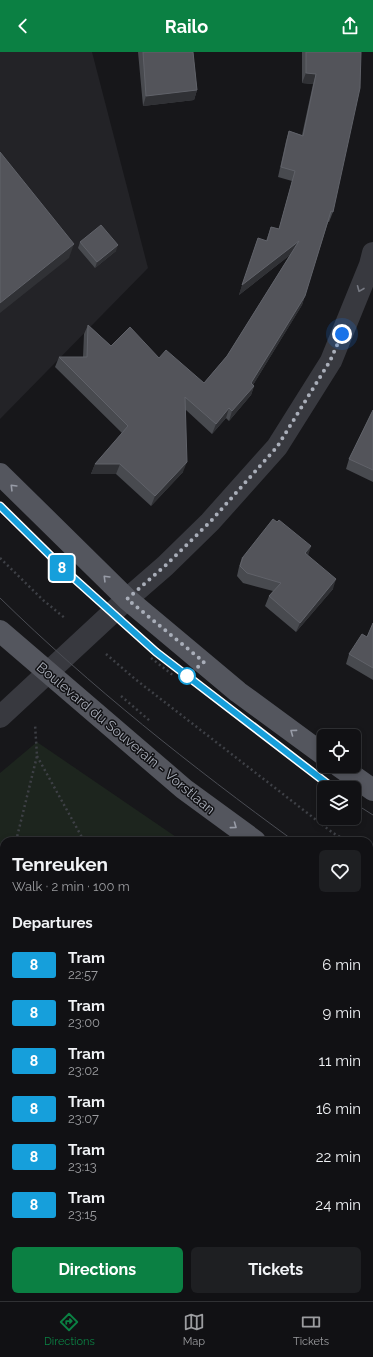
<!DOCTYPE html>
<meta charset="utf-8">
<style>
:root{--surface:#111114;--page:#1e1f22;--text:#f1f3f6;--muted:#9c9da0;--line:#303134;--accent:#0b8043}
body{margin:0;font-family:Raleway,sans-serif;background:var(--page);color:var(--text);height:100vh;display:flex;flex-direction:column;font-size:15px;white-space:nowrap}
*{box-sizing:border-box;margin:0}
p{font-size:13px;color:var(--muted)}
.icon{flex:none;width:22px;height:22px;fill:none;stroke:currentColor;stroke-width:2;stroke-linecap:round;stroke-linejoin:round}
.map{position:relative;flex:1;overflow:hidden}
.panel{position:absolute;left:0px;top:785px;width:373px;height:464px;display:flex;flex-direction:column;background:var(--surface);border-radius:12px 12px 0 0;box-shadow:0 2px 6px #0003,0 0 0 1px var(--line)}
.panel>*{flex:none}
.badge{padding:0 8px;border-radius:3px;font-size:14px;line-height:26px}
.tools{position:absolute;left:317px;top:677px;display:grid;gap:8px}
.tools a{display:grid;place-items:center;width:44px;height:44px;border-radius:6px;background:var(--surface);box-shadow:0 2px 6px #0003,0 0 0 1px var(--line);font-size:20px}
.you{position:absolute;width:20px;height:20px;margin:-10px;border:3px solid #fff;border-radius:50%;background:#1a73e8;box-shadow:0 0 0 6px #1a73e833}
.map>.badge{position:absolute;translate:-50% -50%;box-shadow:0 0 0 2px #fff}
h2{padding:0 12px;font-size:15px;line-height:36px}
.round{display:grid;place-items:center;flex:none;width:42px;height:42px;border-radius:6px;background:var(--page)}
.overview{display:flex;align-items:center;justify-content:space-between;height:68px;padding:0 12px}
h1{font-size:19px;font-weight:700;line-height:30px}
.primary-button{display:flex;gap:8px;margin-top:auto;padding:8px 12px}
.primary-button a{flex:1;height:46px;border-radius:6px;background:var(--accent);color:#fff;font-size:16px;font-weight:700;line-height:46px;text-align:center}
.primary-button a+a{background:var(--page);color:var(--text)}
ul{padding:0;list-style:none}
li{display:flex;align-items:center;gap:12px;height:48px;padding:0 12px}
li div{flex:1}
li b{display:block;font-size:15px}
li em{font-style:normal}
li .badge{min-width:44px;font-weight:700;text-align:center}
header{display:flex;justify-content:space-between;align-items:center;height:52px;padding:0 12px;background:var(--accent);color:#fff;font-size:18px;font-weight:700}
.dock{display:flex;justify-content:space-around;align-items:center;height:56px;border-top:1px solid var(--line);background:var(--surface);font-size:11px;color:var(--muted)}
.dock a{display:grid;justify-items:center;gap:2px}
.dock .selected{color:var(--accent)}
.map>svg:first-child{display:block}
.built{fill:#232327}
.green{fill:#1d251e}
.water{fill:#2d363e}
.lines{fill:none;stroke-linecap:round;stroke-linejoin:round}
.path{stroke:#3e4046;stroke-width:2.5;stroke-dasharray:2 3;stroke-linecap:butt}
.minor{stroke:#38393f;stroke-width:22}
.primary{stroke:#54565e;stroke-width:22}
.tram{stroke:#4b4d54;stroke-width:1}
.wall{fill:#484a4f}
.shaded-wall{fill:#303135}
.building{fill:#53545a;stroke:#606269}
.oneway{stroke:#767982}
.oneway2{stroke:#989ca7}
.line-casing{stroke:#fff;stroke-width:9}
.line{stroke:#169fdb;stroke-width:6}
.walk{stroke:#a9aeb9;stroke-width:4;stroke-dasharray:0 7.2}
.stop-dot{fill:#fff;stroke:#169fdb;stroke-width:2}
.labels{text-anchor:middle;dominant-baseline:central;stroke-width:3;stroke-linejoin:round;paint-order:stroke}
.street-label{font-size:14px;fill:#a9aeb9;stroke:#121215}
</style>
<header><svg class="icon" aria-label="back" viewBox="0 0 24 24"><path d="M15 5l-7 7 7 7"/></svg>Railo<svg class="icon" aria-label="share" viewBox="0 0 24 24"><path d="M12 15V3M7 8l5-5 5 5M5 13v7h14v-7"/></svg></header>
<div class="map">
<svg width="373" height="1249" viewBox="0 0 373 1249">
<rect width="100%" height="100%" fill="#17171a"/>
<path class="built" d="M0 0H92L148 216 0 367Z"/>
<path class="green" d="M37 690 182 789H4V1245H369V916L373 919V1249H0V721Z"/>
<path class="water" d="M0 971H4V1049L0 1050Z
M369 1051 373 1053V1249H0V1228H4V1245H369Z"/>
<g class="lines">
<path class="path" d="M0 506 43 548 66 567
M106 602 135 627 333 781 347 789
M151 606 174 624
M121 644 150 669
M37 704 84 789
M16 789 37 704 35 672
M369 802 373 805
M0 841 4 832
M0 919H4
M369 970 373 971"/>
<path class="minor" d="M0 665 127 547 165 514 210 470 277 395 331 309 370 213 373 201"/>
<path class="primary" d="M0 422 127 547 238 640 324 703
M0 579 184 737 255 789
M339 714 373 738
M369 863 373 866"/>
<path class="tram" d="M0 454 68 521 156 600 300 711 333 736
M0 546C91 635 191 714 294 789
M354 751 373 763
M369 838 373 840"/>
</g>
<path class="wall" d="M138 0H193L197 38 194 48 143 54Z
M302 0H361L333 160 329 170H328L302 253 253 333 254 334 251 343 229 369 226 366 212 382 186 358 183 420 151 454 116 422H91L95 412 122 381 55 315 59 305H83L84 282 88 273 111 294 159 306 204 331 227 304 290 203 239 243 258 186 266 189 271 175 279 177 292 129 278 125 286 89 289 79 302 83 313 32 302 31Z
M80 190 116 199 95 216 78 196Z
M373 358V430L346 417 349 407Z
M308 504 333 537 296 580 265 554 269 544 273 539 243 531 237 524 239 515 242 505Z
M373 571V628L346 612 349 602 367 585Z"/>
<path class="shaded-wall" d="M306 21 316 22 313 32 302 31Z
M197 38 194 48 143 54 146 44Z
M299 189 295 199 239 243 242 233Z
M74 192 69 206 0 261V251Z
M118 193 116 199 95 216 97 210Z
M305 244 302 253 248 341 254 334 251 343 229 369 232 359 251 331Z
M229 356 226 366 212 382 216 372Z
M187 410 183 420 151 454 155 444Z
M95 412H120L116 422H91Z
M311 494 308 504 305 501Z
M336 527 333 537 296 580 300 571Z"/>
<path class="building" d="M143 0H193L197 38 146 44Z
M306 0H361L360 36 333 160 331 159 305 244 251 331 254 334 232 359 229 356 216 372 185 345 187 410 155 444 120 412H95L128 374 59 305H87L88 273 111 294 130 275 159 306 166 298 204 331 227 304 299 189 242 233 258 186 267 189 271 175 279 177 295 119 281 115 289 79 303 84 316 22 306 21Z
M0 100 74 192 0 251Z
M101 173 118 193 97 210 80 190Z
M373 358V418L349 407Z
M273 467 277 470 279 468 311 494 305 501 336 527 300 571 269 544 281 531 247 521 240 514 243 505Z
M373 571V616L349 602 362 582 367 585Z"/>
<defs><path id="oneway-chevron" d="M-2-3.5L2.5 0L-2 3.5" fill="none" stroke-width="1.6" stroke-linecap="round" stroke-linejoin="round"/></defs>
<use class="oneway" href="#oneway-chevron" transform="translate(360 237) rotate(112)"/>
<g class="oneway2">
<use href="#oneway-chevron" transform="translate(13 435) rotate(-135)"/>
<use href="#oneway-chevron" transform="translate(106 526) rotate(-135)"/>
<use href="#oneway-chevron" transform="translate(293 680) rotate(-144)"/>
<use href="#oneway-chevron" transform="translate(234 774) rotate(36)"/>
</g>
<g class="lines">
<defs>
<path id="line" d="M0 454 68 521 156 600 333 736"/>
</defs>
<use href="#line" class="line-casing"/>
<use href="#line" class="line"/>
<path class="walk" d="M187 624 204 610 127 547 165 514 210 470 277 395 330 309 342 282"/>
</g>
<circle class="stop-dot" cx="187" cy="624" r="8"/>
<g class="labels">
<g class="street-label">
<text transform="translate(126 686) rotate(40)">Boulevard du Souverain - Vorstlaan</text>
</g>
</g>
</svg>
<div class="tools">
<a><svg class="icon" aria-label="locate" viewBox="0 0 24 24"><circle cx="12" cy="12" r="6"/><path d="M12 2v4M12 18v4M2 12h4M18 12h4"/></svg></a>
<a><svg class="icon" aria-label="layers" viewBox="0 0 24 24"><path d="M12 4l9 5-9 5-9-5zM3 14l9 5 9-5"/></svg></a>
</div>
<div class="you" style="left:342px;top:282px"></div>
<b class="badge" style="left:62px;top:516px;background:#169fdb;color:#fff">8</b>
<section class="panel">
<div class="overview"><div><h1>Tenreuken</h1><p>Walk · 2 min · 100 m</p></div><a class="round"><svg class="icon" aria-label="heart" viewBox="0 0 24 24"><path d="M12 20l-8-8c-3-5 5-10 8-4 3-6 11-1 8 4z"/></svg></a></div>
<h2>Departures</h2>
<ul>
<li><span class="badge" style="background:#169fdb;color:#fff">8</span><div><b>Tram</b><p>22:57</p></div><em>6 min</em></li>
<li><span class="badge" style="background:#169fdb;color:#fff">8</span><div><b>Tram</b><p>23:00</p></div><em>9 min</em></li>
<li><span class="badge" style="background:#169fdb;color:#fff">8</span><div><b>Tram</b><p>23:02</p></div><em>11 min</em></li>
<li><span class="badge" style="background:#169fdb;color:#fff">8</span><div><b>Tram</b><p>23:07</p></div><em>16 min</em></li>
<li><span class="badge" style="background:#169fdb;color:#fff">8</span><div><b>Tram</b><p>23:13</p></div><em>22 min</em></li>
<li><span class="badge" style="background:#169fdb;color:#fff">8</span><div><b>Tram</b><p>23:15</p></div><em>24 min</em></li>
</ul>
<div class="primary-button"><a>Directions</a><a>Tickets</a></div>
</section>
</div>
<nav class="dock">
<a class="selected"><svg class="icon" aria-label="directions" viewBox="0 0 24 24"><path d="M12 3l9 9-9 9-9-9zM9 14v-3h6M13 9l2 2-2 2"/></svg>Directions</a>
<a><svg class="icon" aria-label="map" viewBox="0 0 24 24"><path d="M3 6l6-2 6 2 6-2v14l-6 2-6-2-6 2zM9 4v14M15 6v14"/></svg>Map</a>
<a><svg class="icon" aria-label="tickets" viewBox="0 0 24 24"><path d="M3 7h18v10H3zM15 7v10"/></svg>Tickets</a>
</nav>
